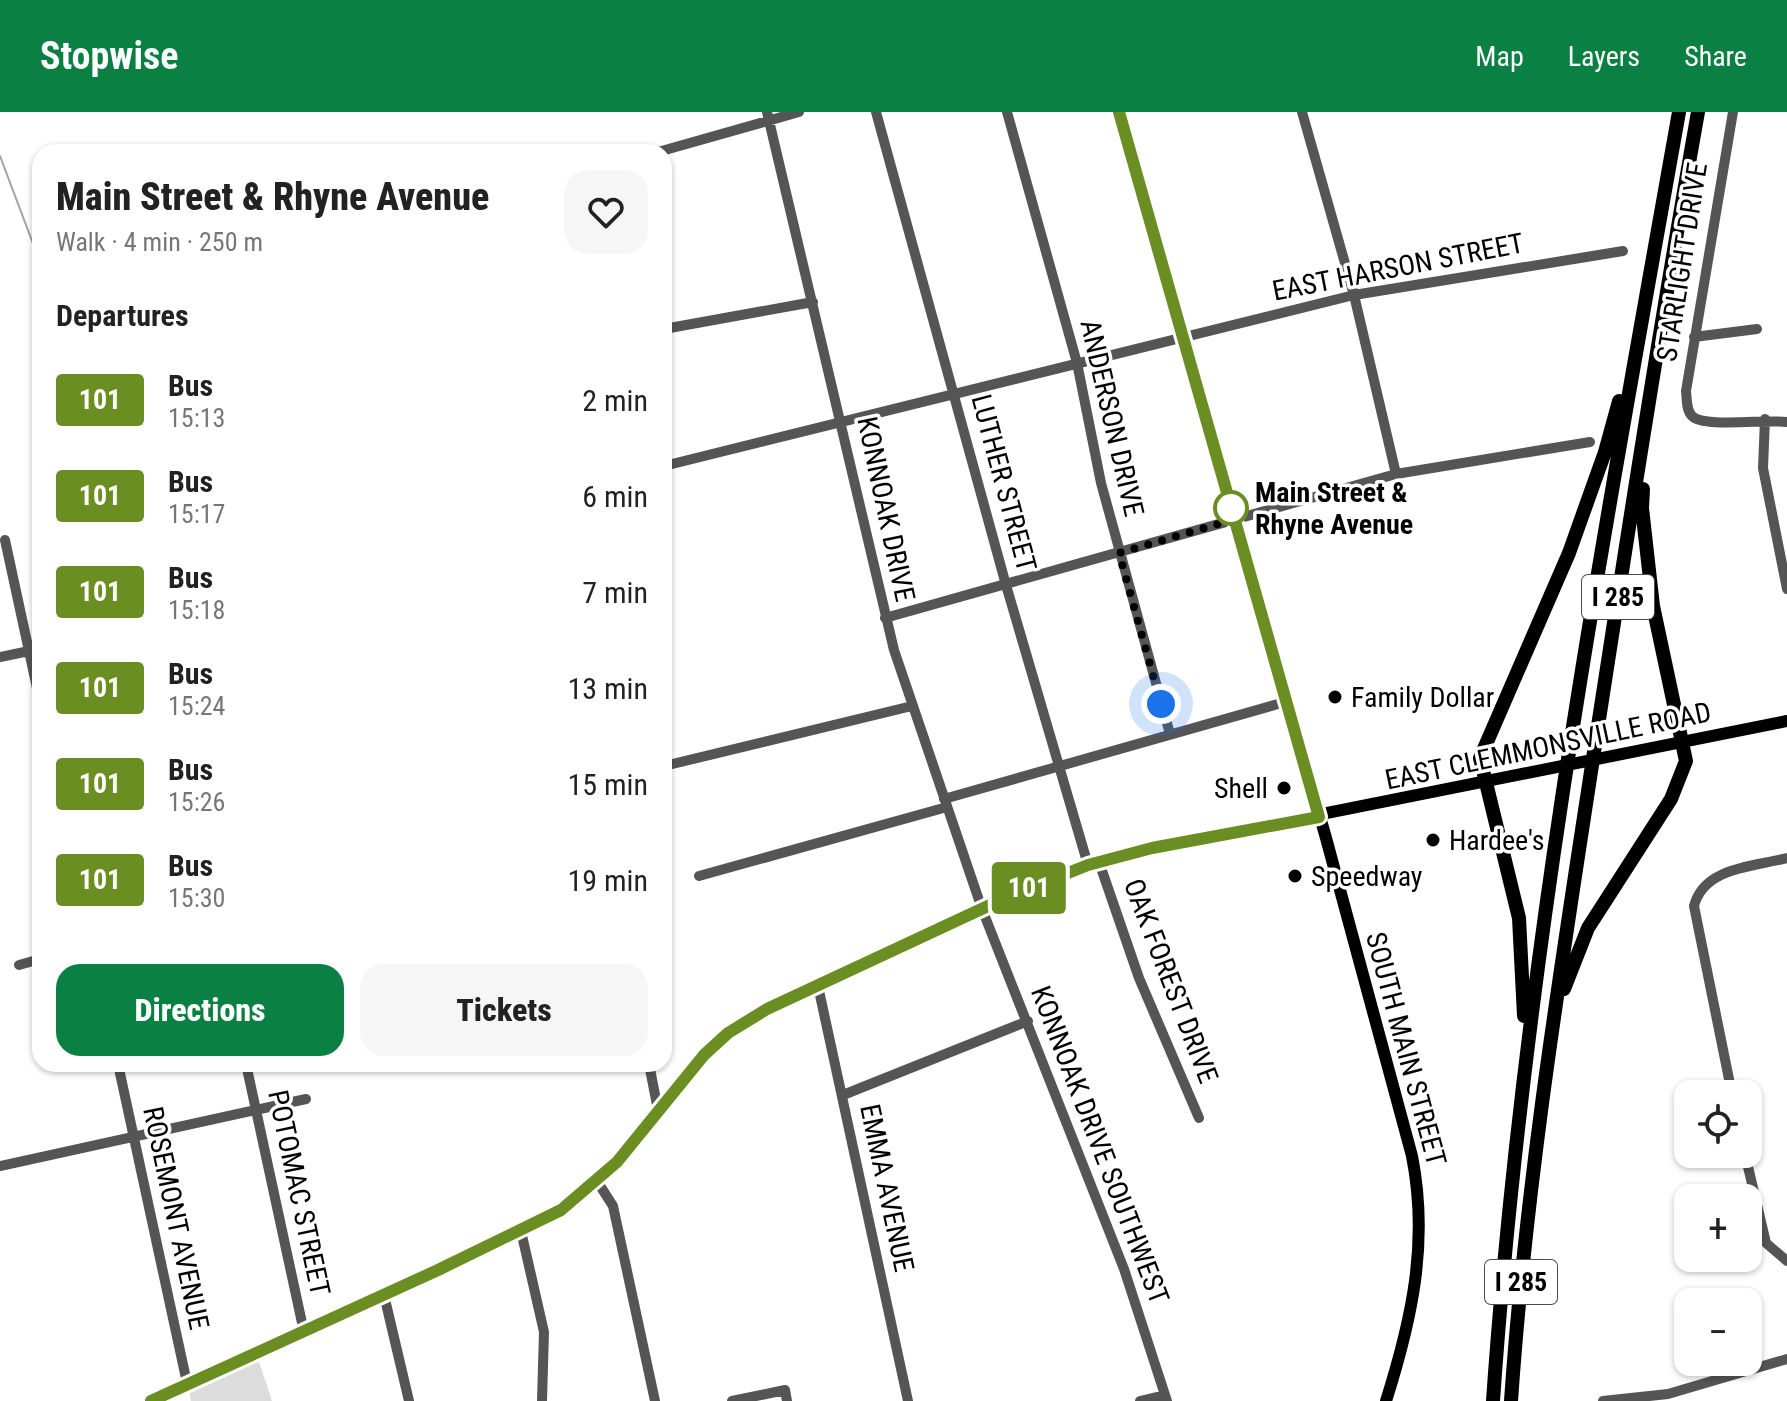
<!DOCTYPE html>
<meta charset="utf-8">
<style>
:root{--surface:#fff;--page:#f6f6f6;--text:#222;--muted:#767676;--accent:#0b8043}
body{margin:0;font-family:"Roboto Condensed",sans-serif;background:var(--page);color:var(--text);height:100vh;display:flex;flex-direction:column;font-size:30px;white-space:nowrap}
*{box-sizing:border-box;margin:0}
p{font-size:26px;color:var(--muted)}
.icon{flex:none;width:44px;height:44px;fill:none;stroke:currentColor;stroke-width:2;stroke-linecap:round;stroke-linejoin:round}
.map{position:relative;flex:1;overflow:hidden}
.details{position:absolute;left:32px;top:32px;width:640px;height:928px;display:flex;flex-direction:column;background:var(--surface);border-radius:24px;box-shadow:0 2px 6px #0004}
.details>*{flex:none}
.badge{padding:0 16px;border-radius:6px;font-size:28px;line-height:52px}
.tools{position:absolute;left:1674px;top:968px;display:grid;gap:16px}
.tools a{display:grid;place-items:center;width:88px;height:88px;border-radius:16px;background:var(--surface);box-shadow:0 2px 6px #0004;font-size:40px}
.you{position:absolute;width:40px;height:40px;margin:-20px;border:6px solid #fff;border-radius:50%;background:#1a73e8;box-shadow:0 0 0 12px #1a73e833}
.map>.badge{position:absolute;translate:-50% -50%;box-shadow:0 0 0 4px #fff}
h2{padding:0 24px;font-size:30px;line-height:72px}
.round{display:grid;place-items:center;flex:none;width:84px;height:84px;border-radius:24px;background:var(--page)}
.headline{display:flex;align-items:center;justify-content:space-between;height:136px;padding:0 24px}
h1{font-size:38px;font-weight:800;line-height:60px}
.cta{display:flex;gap:16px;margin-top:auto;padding:16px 24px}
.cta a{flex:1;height:92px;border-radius:24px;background:var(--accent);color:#fff;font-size:32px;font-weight:800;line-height:92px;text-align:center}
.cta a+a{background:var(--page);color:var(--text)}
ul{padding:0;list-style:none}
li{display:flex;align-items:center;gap:24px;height:96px;padding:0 24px}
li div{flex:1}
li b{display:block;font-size:30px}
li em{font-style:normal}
li .badge{min-width:88px;font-weight:700;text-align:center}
header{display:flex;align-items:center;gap:48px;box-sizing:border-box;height:112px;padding:0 40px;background:var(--accent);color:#fff}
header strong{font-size:38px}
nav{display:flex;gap:44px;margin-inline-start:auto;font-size:28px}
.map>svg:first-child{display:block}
.green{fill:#dcdcdc}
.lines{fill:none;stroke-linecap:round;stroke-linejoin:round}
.stream{stroke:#a3a3a3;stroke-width:2}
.minor{stroke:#555;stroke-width:10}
.major{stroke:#000;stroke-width:12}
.highway{stroke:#000;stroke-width:14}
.line-casing{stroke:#fff;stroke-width:18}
.line{stroke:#6b8e23;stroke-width:12}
.walk{stroke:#000;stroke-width:8;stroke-dasharray:0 14.4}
.stop-dot{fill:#fff;stroke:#6b8e23;stroke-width:4}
.poi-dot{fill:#000;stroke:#fff;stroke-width:3}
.labels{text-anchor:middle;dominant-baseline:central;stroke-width:7;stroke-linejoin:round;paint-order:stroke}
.shield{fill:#fff;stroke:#4c4c4c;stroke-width:2}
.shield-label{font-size:26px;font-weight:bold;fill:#000}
.street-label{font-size:28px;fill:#000;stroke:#fff}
.stop-label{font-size:28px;font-weight:bold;fill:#000;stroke:#fff;text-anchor:start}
.poi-label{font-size:28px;fill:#000;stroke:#fff;text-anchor:start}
</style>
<header>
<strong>Stopwise</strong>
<nav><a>Map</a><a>Layers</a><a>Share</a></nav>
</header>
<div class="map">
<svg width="1787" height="1289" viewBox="0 0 1787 1289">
<rect width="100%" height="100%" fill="#fff"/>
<path class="green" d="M258 1247 272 1289H191L189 1279Z"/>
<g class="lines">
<path class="stream" d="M0 44 40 150"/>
<path class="minor" d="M767 0 894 538 982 797 1124 1157 1167 1289
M876 0 1006 473 1088 753
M1007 0 1077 251 1101 371 1170 622
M1302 0 1354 183 1396 362
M1733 0 1686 279C1687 287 1686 298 1692 304 1703 316 1767 307 1787 310
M658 40 799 0
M664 217 813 190
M1694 225 1757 217
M1765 307 1763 356 1787 477
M664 354 1354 183 1623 139
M5 428 40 590
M885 506 1396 362 1590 330
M0 545 29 539
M664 654 912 594
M944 687 1285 590
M1099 750 1139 866 1199 1006
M699 764 947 695
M19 853 40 847
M818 874 908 1289
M118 952 187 1271
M246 952 304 1220
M649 952 658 998
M1732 982 1694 794C1704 755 1753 755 1787 746
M843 983 1028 909
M1745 1042 1766 1131 1787 1149
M0 1054 306 987
M597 1069 613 1094 655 1289
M521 1119 544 1220 542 1289
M384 1183 409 1289
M732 1289 785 1278 787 1289
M1140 1289 1165 1283
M1603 1289 1668 1282 1787 1247"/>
<path class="major" d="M1119 0 1326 726 1412 1044C1429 1130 1412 1207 1386 1289
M151 1289 521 1119C556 1101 589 1081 616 1051 660 1004 690 947 744 910L1025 778 1088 753 1152 736 1787 609"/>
<path class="highway" d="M1564 877 1588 816 1671 687 1686 649 1653 494 1642 396 1643 377
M1524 904 1519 806 1480 646 1569 441 1605 340 1619 289
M1493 1289C1523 855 1603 427 1679 0
M1511 1289C1526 1071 1561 856 1594 640 1627 426 1660 213 1698 0"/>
</g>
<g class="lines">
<defs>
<path id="line" d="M151 1289 438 1158 561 1098 617 1050 704 943 728 921 767 897 1003 787 1088 753 1152 736 1319 705 1119 0"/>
</defs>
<use href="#line" class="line-casing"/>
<use href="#line" class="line"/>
<path class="walk" d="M1161 592 1119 441 1235 407 1231 396"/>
</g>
<circle class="stop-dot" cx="1231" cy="396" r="16"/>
<g class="poi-dot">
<circle cx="1335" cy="585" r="8"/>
<circle cx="1284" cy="676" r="8"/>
<circle cx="1433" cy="728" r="8"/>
<circle cx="1295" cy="764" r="8"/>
</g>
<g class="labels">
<g class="shield">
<rect x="1582" y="463" width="72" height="44" rx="6"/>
<rect x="1485" y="1148" width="72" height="44" rx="6"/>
</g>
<g class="shield-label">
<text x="1618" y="485">I 285</text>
<text x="1521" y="1170">I 285</text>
</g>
<g class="street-label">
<text transform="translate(1682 150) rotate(-81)">STARLIGHT DRIVE</text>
<text transform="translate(1398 155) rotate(-11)">EAST HARSON STREET</text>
<text transform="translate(1112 306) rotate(77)">ANDERSON DRIVE</text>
<text transform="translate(1004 371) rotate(75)">LUTHER STREET</text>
<text transform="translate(886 397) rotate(78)">KONNOAK DRIVE</text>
<text transform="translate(1548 634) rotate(-12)">EAST CLEMMONSVILLE ROAD</text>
<text transform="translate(1171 869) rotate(69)">OAK FOREST DRIVE</text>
<text transform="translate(1406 937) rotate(75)">SOUTH MAIN STREET</text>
<text transform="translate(1100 1033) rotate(69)">KONNOAK DRIVE SOUTHWEST</text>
<text transform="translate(887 1076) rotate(78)">EMMA AVENUE</text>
<text transform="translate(299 1081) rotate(78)">POTOMAC STREET</text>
<text transform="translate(176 1106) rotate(78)">ROSEMONT AVENUE</text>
</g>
<g class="stop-label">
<text x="1255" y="380">Main Street &amp;<tspan x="1255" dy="32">Rhyne Avenue</tspan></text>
</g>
<g class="poi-label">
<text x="1351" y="585">Family Dollar</text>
<text x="1268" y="676" text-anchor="end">Shell</text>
<text x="1449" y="728">Hardee's</text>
<text x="1311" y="764">Speedway</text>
</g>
</g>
</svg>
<div class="tools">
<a><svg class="icon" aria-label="locate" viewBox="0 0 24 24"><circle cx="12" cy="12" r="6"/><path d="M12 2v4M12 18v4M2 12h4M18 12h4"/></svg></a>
<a>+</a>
<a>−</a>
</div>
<div class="you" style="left:1161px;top:592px"></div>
<b class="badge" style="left:1029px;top:776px;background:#6b8e23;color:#fff">101</b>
<section class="details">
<div class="headline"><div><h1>Main Street &amp; Rhyne Avenue</h1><p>Walk · 4 min · 250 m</p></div><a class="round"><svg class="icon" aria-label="heart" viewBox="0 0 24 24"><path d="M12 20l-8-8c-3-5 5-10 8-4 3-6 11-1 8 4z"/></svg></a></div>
<h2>Departures</h2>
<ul>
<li><span class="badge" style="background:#6b8e23;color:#fff">101</span><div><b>Bus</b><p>15:13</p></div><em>2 min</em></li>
<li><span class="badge" style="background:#6b8e23;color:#fff">101</span><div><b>Bus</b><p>15:17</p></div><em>6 min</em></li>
<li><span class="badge" style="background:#6b8e23;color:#fff">101</span><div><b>Bus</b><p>15:18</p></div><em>7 min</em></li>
<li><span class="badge" style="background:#6b8e23;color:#fff">101</span><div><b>Bus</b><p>15:24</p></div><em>13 min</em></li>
<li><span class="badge" style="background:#6b8e23;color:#fff">101</span><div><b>Bus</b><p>15:26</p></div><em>15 min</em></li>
<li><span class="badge" style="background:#6b8e23;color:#fff">101</span><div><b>Bus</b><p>15:30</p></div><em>19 min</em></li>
</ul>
<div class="cta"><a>Directions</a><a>Tickets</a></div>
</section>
</div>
